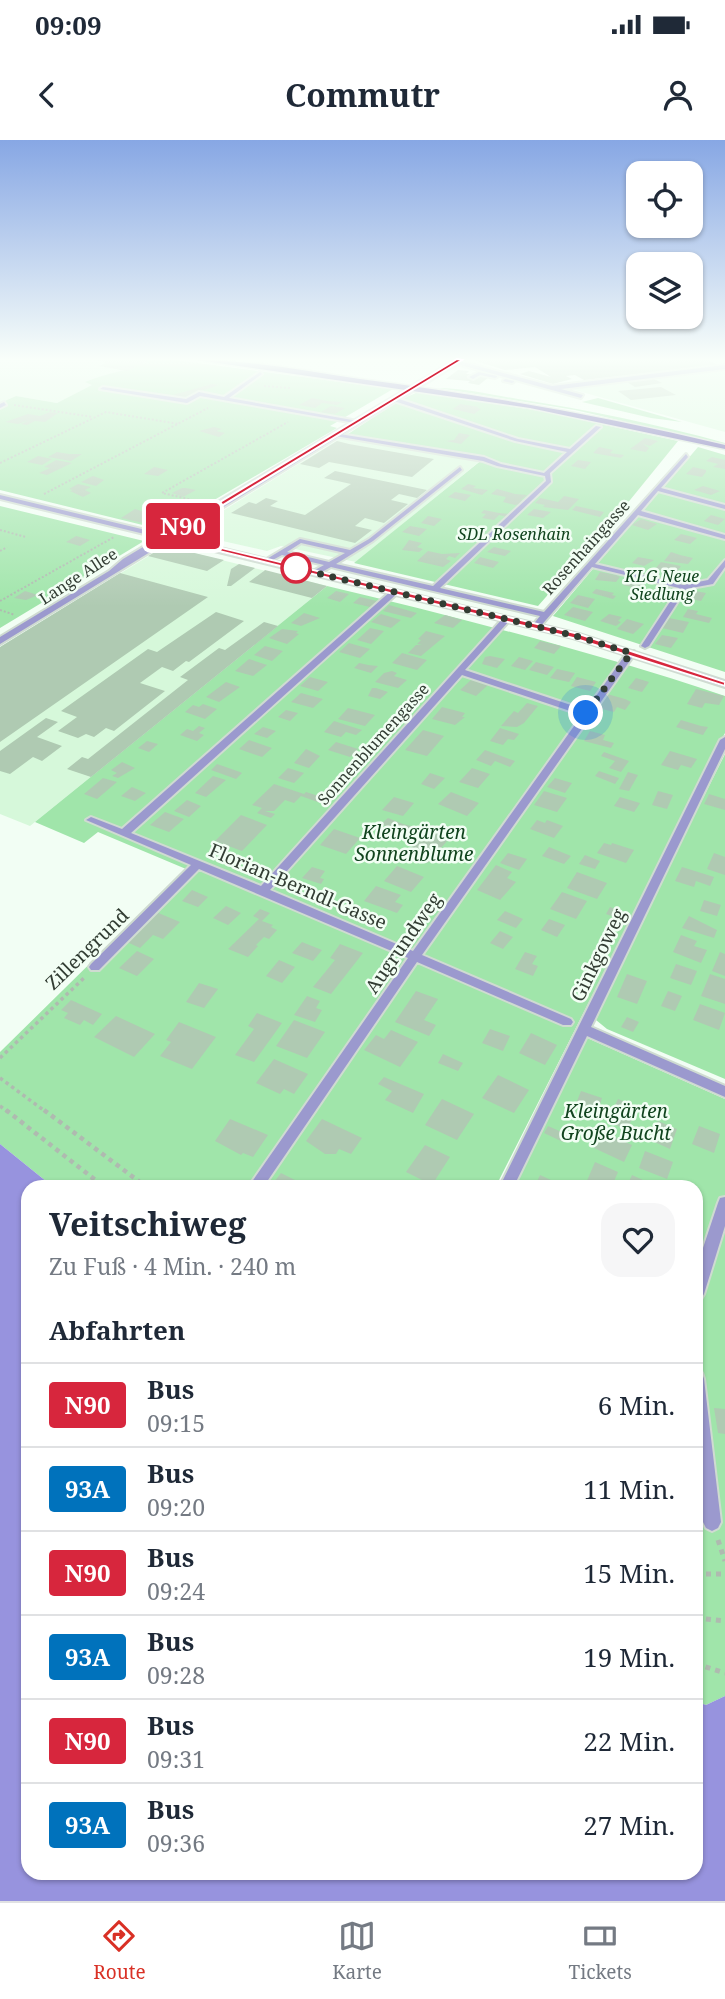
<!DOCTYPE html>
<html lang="de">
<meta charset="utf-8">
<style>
:root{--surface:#fff;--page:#f6f6f7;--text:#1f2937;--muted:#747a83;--line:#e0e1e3;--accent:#d93025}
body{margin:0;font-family:"Noto Serif",serif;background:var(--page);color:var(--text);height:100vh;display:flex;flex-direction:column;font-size:26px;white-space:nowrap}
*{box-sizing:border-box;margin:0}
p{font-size:23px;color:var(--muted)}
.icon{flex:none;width:38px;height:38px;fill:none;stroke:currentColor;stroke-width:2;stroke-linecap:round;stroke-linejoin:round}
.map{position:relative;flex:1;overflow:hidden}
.panel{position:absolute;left:21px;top:1040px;width:682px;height:700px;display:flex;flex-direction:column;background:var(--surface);border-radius:21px;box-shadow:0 2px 5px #0004}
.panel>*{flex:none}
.badge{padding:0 14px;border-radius:5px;font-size:24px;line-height:46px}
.buttons{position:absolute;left:626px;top:21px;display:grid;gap:14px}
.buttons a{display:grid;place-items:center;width:77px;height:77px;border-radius:14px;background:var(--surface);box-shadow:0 2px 5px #0004;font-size:35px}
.you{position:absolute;width:35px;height:35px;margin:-18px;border:5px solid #fff;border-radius:50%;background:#1a73e8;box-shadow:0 0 0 10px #1a73e833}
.map>.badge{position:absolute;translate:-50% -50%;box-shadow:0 0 0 4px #fff}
h2{padding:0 28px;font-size:26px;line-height:63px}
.round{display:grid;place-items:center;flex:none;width:74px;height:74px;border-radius:21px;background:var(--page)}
.overview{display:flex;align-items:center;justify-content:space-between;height:119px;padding:0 28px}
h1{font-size:33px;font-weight:700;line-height:52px}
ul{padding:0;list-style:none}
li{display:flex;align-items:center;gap:21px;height:84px;padding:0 28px;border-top:2px solid var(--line)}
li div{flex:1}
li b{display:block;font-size:26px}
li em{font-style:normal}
li .badge{min-width:77px;font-weight:700;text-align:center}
.status{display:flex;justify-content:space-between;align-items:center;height:49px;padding:0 35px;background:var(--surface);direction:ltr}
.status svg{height:19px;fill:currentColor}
header{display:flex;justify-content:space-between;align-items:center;height:91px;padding:0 28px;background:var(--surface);font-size:32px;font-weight:700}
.tabs{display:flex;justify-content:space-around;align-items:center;height:98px;border-top:2px solid var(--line);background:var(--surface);font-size:19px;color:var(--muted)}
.tabs a{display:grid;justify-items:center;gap:4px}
.tabs .selected{color:var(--accent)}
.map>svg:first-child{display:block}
.built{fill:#d6f8da}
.green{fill:#a0e5aa}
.water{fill:#9793de}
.building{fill:#afcab2}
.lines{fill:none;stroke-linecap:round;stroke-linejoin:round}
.service-casing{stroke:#cfdbd1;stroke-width:4}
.minor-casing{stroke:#cfdbd1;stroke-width:4}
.tertiary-casing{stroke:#cfdbd1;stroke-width:4}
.primary-casing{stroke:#cfdbd1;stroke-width:3}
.path-far3{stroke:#afbab0;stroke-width:2;stroke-dasharray:2 2;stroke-linecap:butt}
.path-far2{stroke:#afbab0;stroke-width:3.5;stroke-dasharray:3.5 3.5;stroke-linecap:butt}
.path-far1{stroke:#afbab0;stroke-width:4.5;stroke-dasharray:4.5 4.5;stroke-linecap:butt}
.path{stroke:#afbab0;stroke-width:5;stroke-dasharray:5 5;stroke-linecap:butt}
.service{fill:#9b99ce;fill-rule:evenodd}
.minor{fill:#9b99ce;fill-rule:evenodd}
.tertiary{fill:#9b99ce;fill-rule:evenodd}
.primary{fill:#5245a2;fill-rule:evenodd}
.line{fill:#d7263d;stroke:#fff;stroke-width:2}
.walk{stroke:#323d33;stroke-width:7;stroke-dasharray:0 12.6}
.stop-dot{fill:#fff;stroke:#d7263d;stroke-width:3.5}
.labels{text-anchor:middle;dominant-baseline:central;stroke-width:5;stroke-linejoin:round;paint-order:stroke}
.far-park-label{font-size:16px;font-style:italic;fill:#11441e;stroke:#f2fef4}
.far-street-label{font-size:16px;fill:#323d33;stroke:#f2fef4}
.park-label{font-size:19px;font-style:italic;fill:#11441e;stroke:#f2fef4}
.street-label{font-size:19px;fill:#323d33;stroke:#f2fef4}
</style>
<div class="status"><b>09:09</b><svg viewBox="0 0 49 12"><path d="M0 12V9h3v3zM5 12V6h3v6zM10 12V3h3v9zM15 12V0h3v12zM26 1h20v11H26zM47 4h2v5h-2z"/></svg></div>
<header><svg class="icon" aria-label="back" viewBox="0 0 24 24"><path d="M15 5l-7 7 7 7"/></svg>Commutr<svg class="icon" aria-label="person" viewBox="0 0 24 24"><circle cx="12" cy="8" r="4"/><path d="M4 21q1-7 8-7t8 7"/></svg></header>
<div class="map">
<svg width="725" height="1761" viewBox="0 0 725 1761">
<rect width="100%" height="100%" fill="#f2fef4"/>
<path class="built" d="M0 220H175L234 228 93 245 57 263 16 256 0 263Z
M725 231V292L571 249Z
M344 296 480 321 356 422 281 406 267 411 187 393Z
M165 406 327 446 30 686 0 674V507Z"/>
<path class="green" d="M140 220H175L393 249 330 286 337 288 163 390 0 350V263L16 256 57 263 92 245 85 242C107 233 127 231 147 222Z
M438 248C464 248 492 255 518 259 588 270 657 284 725 303V305L575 270Z
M418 252 541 271 678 301 613 381 538 466 354 423 483 319 348 294 400 260Z
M598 258 682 282 651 278 582 262Z
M698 307 725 315V364L663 348Z
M659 351 725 369V532L553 476Z
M0 366 144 401 0 488Z
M327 446C461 478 594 512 725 556V593L496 1046H52L0 1004V912L186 729 98 692 84 703 35 682Z
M725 614V939L607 889 596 880 643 778Z
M585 897 725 959V1556L706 1565 696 1562V1046H514Z"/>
<path class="water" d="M0 1004 52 1046H28V1732H696L697 1562 706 1565 725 1556V1761H0Z"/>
<path class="building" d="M97 220H140L148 221 127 231 99 226 106 223Z
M473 220H708L718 225 584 240 575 235 566 236 572 239 553 244 520 234 529 231 551 237 535 227 505 230Z
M458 230 469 231 466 234H470L467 237H489L479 245 468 243 470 241 446 239Z
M654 239 662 243 635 247 627 242Z
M212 244 219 245 184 257 173 255Z
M661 247 676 255 631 260 618 251Z
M312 258 327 261 342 262 337 265 322 263 315 268 299 265Z
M460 264 479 267 477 268 481 269 474 274 453 269Z
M331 266 345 268 335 274 321 272Z
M50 272 58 273 45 282 35 281 27 285 21 284 29 280 18 284 5 282 28 274 40 276Z
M214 287 222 289 216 291 225 293 219 297 199 291Z
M459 293 470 295 461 304 446 301 454 300Z
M645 298 658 301 650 306 643 304 649 308 646 312 630 309Z
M337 301 349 304 434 319 412 337 329 322 319 328 300 324Z
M599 307 613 310 610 313 624 315 621 318 593 313Z
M57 312 69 314H82L71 321 48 317Z
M38 316 52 319 42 325 27 322Z
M712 317 725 320V329L713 327 718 324 706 321Z
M56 320 72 323 47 335 39 333 50 328 44 327Z
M578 320 591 322 585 329 571 326Z
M154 327 168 330 158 336 144 334Z
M693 327 706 330V332L702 337 686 334Z
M335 331 427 350 417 358 399 354 391 360 408 364 384 383 365 378 355 386 372 390 355 403 231 373 249 362 256 364 266 358 278 361 270 366 305 375 351 344 324 338Z
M93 336 104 340 96 346 81 342Z
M78 344 91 347 85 350 91 353 83 357 70 351 73 350 69 349Z
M468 344 476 346 473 348 488 350 482 355 461 349Z
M703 346 720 351 711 355 694 350Z
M182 348H186L196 350 183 357 172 353Z
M497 349 515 354 527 355 521 360 524 361 521 364 515 365 503 362 506 357 491 354Z
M455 352 471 355 465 361 448 357Z
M564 356 579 359 568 370 543 367 545 365 535 363 540 358 558 362Z
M576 366 604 372 600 377 572 370Z
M135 369 154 375 158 373 153 372 157 369 181 372 157 386 121 378Z
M534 369 551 372 543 378 527 375Z
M484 370 499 373 510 374 507 377 499 375 494 380 482 378 486 374 481 373Z
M711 375 725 379 718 385 704 381Z
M428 376 442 379 434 386 421 383Z
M641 379 657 384 648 390 632 385Z
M410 386 427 389 419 396 402 392Z
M509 392 527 396 521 402 503 398Z
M681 394 697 398 690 404 674 400Z
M76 396 90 400 80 406 66 402Z
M409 400 422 403 417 407 423 409 419 412 402 410Z
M165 406 224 420 207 431 148 416Z
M494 407 511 411 505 416 487 412Z
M428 411 442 414 460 413 455 418 449 416 446 419 451 421 443 427 417 421Z
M671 412 680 415 693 418 688 424 664 421Z
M480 417 499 422 493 428 474 423Z
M638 417 654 420 644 426 632 423Z
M661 422 681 426 676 433 655 429Z
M239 424 255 428 231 446H227L231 429Z
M264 431 265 430 327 446 312 458 249 442Z
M600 432 616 435 620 437 616 442 595 440Z
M120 433 208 457 0 602V507Z
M628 438 645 442 640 449 623 445Z
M596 449 614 453 612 455 616 456 613 459 592 453Z
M690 450 706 453 701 461 685 458Z
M25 451 38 455 26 460 14 458Z
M336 451 349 454 340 462 327 458Z
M578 455 595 459 588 468 570 463Z
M360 457 377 461 370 467 353 463Z
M389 465 417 473 411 478 383 471Z
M573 467 593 472 585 481 564 475Z
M688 469 698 471 696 474 712 478 709 483 683 477Z
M216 472 244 481 189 522 186 521 173 531 162 527 140 543 165 551 114 591 106 588 94 597 86 594 78 598 58 591 77 577 61 571 148 509 157 512Z
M304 473 320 478 301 486 291 483Z
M381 474 401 480 391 488 371 482Z
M609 474 622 477 618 481 621 482 616 486 600 481Z
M445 475 462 480 453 488 434 483Z
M669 478 689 482 683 493 662 488Z
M627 479 644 484 633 494 617 489Z
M264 482 278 486 91 637 67 629 82 617 88 619 188 540 180 537 219 508 225 510Z
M370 488 384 491 371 504 357 500Z
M282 489 298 491 296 493 299 494 287 504 269 498Z
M426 491 445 496 421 516 408 513 416 505H422L417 504 421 500 418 499Z
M662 495 678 498 671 508 655 504Z
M540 501 561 506 554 514 534 508Z
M349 503 370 509 360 518 339 512Z
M265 506 283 511 272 521 254 515Z
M402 513 416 517 427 520 417 530 392 523Z
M490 516 505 519 497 528 482 524 485 517Z
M519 517 533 521 525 530 511 526Z
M249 519 267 525 253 536 235 531Z
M536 522 554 527 547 535 529 530Z
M359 523 368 525 378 526 371 533 354 528Z
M557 529 575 533 569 542 550 538Z
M392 531 397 533 394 536 407 540 398 548 375 542 384 533Z
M310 537 328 542 318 551 300 546Z
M577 537 596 542 590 551 571 546Z
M636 538 649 542 642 552 628 548Z
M471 540 488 545 476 556 460 550Z
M226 542 240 547 219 562 206 557Z
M372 548H376L388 552 380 559 368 556Z
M696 549 724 556 719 565 705 563 702 568 687 564Z
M301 553 323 559 313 568 291 562Z
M607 554 625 559 631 562 625 570 617 567 614 572 598 568Z
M527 563 538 566 524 583 517 587 501 586 514 571 518 573Z
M203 564 217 569 205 579 185 572 193 565 199 567Z
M442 567 465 573 462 577H465L455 585 432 579Z
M348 568 375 575 365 586 338 579Z
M286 570 298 573 290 581 278 577Z
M46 578 58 582 37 597 62 606 42 621 33 617 10 634 0 631V611Z
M681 580 701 586 708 587 703 595 676 587Z
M334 581 362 590 356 595 346 592 341 597 324 592Z
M199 586 205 588 199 593 204 595 197 601 180 595 187 589 193 591Z
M263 587 276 591 267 598 254 594Z
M500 588 519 594 514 600 508 599 503 605 490 601Z
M423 590 444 596 427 616 405 610Z
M590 591 605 595 603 600 614 603 611 608 584 601Z
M249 600 272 608 262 617 239 609Z
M147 601 158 604 149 612 138 608Z
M336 602 358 609 350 617 328 610Z
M306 609 320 616 309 628 294 623Z
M485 610 515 621 510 627 495 621 491 626 476 620Z
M670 611 697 619 691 628 681 625 678 630 661 625Z
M604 612 629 621 621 632 609 628 615 621 601 616Z
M122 622 135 628 118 638 112 636 117 633 111 630Z
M217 624 240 632 242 633 236 639 211 630Z
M288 628 304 633 294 643 278 638Z
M472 628 490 634 478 648 459 642Z
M599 631 619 638 615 644 595 636Z
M628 632 638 635 629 651 619 649Z
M430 633 445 638 434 649 421 644Z
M213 636 226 640 206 657 195 653Z
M103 638 117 642 97 659 84 654Z
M555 638 572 643 565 653 547 647Z
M274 644 304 654 306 652 331 660 326 665 301 656 294 663 285 660 274 671H265L275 674 271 678 257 673 262 668 252 665Z
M132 647 146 653 135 661 121 656Z
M544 651 567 658 557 672 534 665Z
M658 651 673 655 667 669 652 665Z
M451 652 479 663 467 676 438 664Z
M709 654 725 659V670L704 664Z
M394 657 414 663 403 676 382 670Z
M620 657 640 663 634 672 614 666Z
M187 660 201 666 189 677 174 671Z
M165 672 184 679 169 692 150 685Z
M241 675 267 685 242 711 215 701Z
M388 678 403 684 415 687 412 690 407 689 396 699 382 693 388 687 381 684Z
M537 680 545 683 547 680 563 686 554 698 530 689Z
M432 685 454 693 428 723 405 714Z
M334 689 360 698 346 714 320 705Z
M604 703 611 705 612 703 634 710 626 723 597 713Z
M549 707 571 716 564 724 542 716Z
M508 713 527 719 519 730 500 723Z
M714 713 725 717V735L707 729Z
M585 715 600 721 595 729 579 724Z
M496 725 512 732 507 738 516 742 500 760 477 750Z
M397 726 424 737 411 752 384 741Z
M312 727 325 731 320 738 324 739 321 744 302 738Z
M682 727 714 737 710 746 696 741 694 747 675 741Z
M577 732 607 743 597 759 567 748Z
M376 746 401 755 395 762 403 765 397 773 364 761Z
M192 750 208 757 198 767 182 761Z
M562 752 587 761 576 779 550 769Z
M704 760 721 765 717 776 700 771Z
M226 766 241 773 228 785 213 778Z
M610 767 629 774 625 781 606 774Z
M260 769 270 773 262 781 273 785 271 787 277 790 269 799 264 797 256 805 258 806 248 817 228 809 259 779 253 776Z
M505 771 523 779 516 788 497 780Z
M156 772 180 782 163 799 153 795 140 808 127 802Z
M689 776 717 790 714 798 682 788Z
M549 779 565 785 557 797 541 790Z
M500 791 513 797 503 809 490 803Z
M681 795 697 801 694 806 707 810 701 823 673 812Z
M302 802 322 810 313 821 292 813Z
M340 804 363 813 331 854 313 847 335 820 330 818Z
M137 811 154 819 137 836 119 828Z
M525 812 537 816 532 824 538 826 533 836 515 829Z
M720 812 725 814V836L712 831Z
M279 820 295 827 282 843 266 836Z
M676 824 697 831 691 845 670 838Z
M627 834 647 841 637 864 617 857Z
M710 834 725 839V864L701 856Z
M199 843 218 849 204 868 186 862Z
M416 851 438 859 424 880 436 885 429 896 395 882Z
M668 851 682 856 675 871 661 866Z
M307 856 320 861 316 868 322 870 315 882 294 875Z
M71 860 102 874 93 885 84 880 80 885 64 878 68 873 61 870Z
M700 864 725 873 719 890 693 880Z
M257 873 282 883 254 922 235 915 254 889 248 886Z
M116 876 155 894 134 917 94 897Z
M627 877 639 882 633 892 621 887Z
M294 880 325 892 307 918 276 906Z
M179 882 216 897 192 929 160 916 171 902 166 900Z
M490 889 510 896 503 911 482 903Z
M391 890 418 902 400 927 364 910 376 895 384 899Z
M531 893 557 905 545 925 519 913Z
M443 914 463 923 458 931 438 923Z
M274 919 308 934 294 954 284 949 280 954 256 943Z
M498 935 529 950 514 973 482 958Z
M384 937 424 954 413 973 385 960 392 951 378 944Z
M581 951 602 958 597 974 575 966Z
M442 959 474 974 457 1000 425 985Z
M618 959 637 967 627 990 607 981Z
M230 979 268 995 253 1017 243 1013 241 1015 215 1001Z
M322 979 362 998 351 1014 339 1009 336 1014H325L306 1001Z
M658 981 677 989 670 1009 650 1000Z
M548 986 566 994 563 1002 544 993Z
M699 986 720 994 714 1013 692 1004Z
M602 991 632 1005 624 1022 594 1008Z
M425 1005 450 1017 432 1045 406 1032Z
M645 1011 673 1022 667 1039 639 1028Z
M595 1022 618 1032 612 1046H594L586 1043Z
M281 1033 307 1046H271Z
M540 1035 564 1046H535Z
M632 1035 645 1041 643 1046H627Z
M714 1268 725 1269V1294L718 1293Z"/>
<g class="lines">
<defs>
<path id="service" d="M260 232 262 234 229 258 358 281 355 283 200 256 187 263 100 249 103 247 186 259 199 252 224 257Z
M479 232 497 236V237L495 238 480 235 473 239 469 237Z
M505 239 514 241V242L512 243 503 241Z
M393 257 518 299 570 309 596 286 601 287 550 333 551 342 440 448 544 472 686 314 688 317 661 348 725 365V369L658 351 641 371 725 395V399L638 375 595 424 683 445 708 440 725 420V427L713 444 686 449 649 506 645 508 641 506 679 448 592 427 539 488H536L532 486 540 476 331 427 316 435 312 433 313 431 324 425 282 415 269 422H265V420L300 399 350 410 369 399 460 327 462 330 373 401 336 424 433 446 546 341 545 336 497 326 483 321 335 296 333 293 484 317 501 324 544 333 567 312 515 301 391 260ZM301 403 345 413 329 422 287 412Z
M4 262 6 265 0 268V264Z
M392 450 399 452 131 693 261 746 504 477 511 479 465 530 586 570 628 511H634V515L422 815 571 879 573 882 571 885H563L417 822 264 1046H249L408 818 199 729 99 830H91L89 827 91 824 191 725 86 680 91 677 122 689ZM462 535 582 575 413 811 270 750Z
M725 597V609L591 887 725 946V957L587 896 514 1046H500L720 600Z
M725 1057V1086L704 1154 701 1159 696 1161V1129L718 1063 720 1058Z
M696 1231 702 1233 704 1239 721 1382 718 1388 712 1391 706 1388 703 1382 696 1321Z"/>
<path id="minor" d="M455 220 552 246 725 225V229L561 249 583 255 581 258 457 224 0 504V497L109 431 123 419Z"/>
<path id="tertiary" d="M0 355 579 494 725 541V547L573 498 0 359Z"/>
<path id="primary" d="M197 220C251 220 306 231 360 239 483 255 604 276 725 305V309L530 268Z"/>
</defs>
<use href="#service" class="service-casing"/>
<use href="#minor" class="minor-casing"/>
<use href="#tertiary" class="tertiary-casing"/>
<use href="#primary" class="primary-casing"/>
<path class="path-far3" d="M264 246 290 248
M14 265 93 277
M0 323 106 272 179 284
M44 354 208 268
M197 361 162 353 288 282
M0 390 26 397
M0 411 7 407
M0 461 114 397
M0 470 15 475"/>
<path class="path-far2" d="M0 918 85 837
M0 938 46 972
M0 966 8 972"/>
<path class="path-far1" d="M6 970 103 1046
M44 970 145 1046"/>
<path class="path" d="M718 1400 725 1421
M696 1434H725
M696 1478 725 1481
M696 1524 725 1533"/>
<use href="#service" class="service"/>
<use href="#minor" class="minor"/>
<use href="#tertiary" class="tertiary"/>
<use href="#primary" class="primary"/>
</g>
<linearGradient id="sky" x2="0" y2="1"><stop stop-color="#87a7e4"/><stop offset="0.47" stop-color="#f9fffa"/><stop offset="1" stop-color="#f9fffa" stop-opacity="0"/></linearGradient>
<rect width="725" height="467" fill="url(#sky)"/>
<path class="line" d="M457 219 462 220 172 396 579 494 725 542V546L573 498 162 397Z"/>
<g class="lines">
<path class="walk" d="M296 428 576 496 631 513 586 573"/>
</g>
<circle class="stop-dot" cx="296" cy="428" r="14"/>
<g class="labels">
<g class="far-park-label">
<text x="514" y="394">SDL Rosenhain</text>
<text x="662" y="436">KLG Neue<tspan x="662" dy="18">Siedlung</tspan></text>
</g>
<g class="far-street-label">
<text transform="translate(586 407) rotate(-48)">Rosenhaingasse</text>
<text transform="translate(78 436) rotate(-33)">Lange Allee</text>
<text transform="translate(373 604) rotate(-48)">Sonnenblumengasse</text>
</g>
<g class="park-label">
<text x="414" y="692">Kleingärten<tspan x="414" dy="22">Sonnenblume</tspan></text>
<text x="616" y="971">Kleingärten<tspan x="616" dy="22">Große Bucht</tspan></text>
</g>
<g class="street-label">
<text transform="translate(298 746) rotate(23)">Florian-Berndl-Gasse</text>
<text transform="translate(403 803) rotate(-55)">Augrundweg</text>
<text transform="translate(87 809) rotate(-44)">Zillengrund</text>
<text transform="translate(598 815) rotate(-64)">Ginkgoweg</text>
</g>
</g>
</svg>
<div class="buttons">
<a><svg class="icon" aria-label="locate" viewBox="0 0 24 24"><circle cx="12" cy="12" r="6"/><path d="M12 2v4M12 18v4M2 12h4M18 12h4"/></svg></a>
<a><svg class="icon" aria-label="layers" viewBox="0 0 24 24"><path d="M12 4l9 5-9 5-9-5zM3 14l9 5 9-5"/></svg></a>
</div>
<div class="you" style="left:586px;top:573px"></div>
<b class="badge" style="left:183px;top:386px;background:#d7263d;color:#fff">N90</b>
<section class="panel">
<div class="overview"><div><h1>Veitschiweg</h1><p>Zu Fuß · 4 Min. · 240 m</p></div><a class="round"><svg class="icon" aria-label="heart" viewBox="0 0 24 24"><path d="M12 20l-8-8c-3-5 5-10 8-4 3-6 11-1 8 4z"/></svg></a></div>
<h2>Abfahrten</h2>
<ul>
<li><span class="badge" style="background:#d7263d;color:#fff">N90</span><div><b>Bus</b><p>09:15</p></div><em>6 Min.</em></li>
<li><span class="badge" style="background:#0072bc;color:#fff">93A</span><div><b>Bus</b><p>09:20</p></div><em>11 Min.</em></li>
<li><span class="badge" style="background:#d7263d;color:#fff">N90</span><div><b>Bus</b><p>09:24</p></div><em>15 Min.</em></li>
<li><span class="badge" style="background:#0072bc;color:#fff">93A</span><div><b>Bus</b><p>09:28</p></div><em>19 Min.</em></li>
<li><span class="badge" style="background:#d7263d;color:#fff">N90</span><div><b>Bus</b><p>09:31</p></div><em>22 Min.</em></li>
<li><span class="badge" style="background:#0072bc;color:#fff">93A</span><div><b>Bus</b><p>09:36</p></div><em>27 Min.</em></li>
</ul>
</section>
</div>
<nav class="tabs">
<a class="selected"><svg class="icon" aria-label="directions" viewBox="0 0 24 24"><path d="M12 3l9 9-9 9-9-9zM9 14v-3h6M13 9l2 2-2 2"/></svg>Route</a>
<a><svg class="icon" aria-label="map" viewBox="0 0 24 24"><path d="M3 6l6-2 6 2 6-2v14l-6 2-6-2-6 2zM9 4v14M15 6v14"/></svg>Karte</a>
<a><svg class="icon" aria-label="tickets" viewBox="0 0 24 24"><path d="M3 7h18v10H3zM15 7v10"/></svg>Tickets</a>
</nav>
